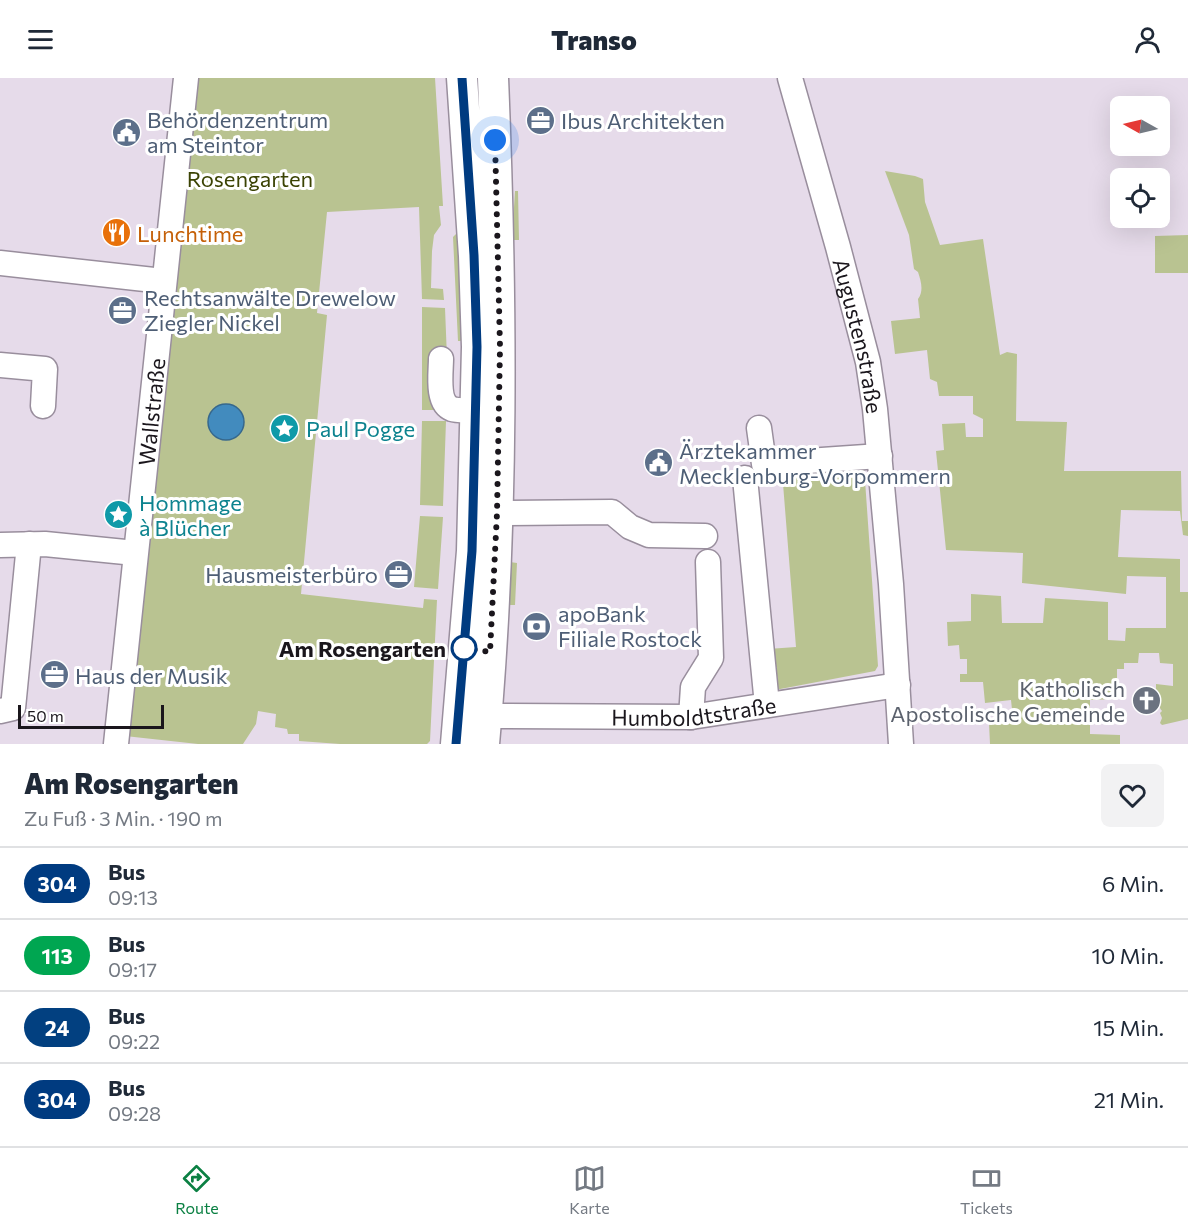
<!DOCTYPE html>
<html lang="de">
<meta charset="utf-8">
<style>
:root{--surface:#fff;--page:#f2f2f3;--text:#1f2937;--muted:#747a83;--line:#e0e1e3;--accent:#0b8043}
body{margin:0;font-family:Commissioner,sans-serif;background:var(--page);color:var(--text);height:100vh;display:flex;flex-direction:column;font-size:22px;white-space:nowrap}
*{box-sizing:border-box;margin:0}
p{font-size:20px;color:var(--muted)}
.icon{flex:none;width:33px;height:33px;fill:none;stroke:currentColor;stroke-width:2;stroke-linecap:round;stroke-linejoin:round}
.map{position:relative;height:666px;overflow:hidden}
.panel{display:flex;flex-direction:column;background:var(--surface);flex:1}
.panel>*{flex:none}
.badge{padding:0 12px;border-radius:20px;font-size:21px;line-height:39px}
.needle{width:39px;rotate:278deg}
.controls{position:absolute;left:1110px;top:18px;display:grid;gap:12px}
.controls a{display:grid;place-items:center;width:60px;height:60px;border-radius:9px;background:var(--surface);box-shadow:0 6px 24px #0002;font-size:30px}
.scale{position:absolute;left:18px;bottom:15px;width:146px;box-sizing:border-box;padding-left:6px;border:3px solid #1a161c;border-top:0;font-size:16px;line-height:21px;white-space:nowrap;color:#1a161c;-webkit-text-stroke:4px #fff;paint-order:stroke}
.you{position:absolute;width:30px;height:30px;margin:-15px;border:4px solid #fff;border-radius:50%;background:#1a73e8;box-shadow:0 0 0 9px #1a73e833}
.map>.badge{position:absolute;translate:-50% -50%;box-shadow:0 0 0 3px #fff}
.round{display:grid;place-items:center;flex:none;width:63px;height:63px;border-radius:9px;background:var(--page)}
.overview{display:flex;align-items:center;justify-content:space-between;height:102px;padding:0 24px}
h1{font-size:28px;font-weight:800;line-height:45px}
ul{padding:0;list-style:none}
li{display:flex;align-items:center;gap:18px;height:72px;padding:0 24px;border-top:2px solid var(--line)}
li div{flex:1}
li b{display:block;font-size:22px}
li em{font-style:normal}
li .badge{min-width:66px;font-weight:700;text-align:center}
header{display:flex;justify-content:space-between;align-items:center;height:78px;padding:0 24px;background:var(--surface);font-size:27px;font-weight:800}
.tabs{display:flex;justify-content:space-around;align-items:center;height:84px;border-top:2px solid var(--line);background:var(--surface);font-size:16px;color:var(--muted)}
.tabs a{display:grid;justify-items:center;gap:3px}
.tabs .active{color:var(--accent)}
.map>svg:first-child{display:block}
.green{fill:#b9c391}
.water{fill:#428bbe;stroke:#36688d;stroke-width:1.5}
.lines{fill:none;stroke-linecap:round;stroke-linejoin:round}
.minor-casing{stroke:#998e9d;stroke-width:27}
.major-casing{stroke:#998e9d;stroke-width:33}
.minor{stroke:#fff;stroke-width:24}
.major{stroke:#fff;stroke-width:30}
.line-casing{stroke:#fff;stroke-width:14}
.line{stroke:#003b80;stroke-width:9}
.walk{stroke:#1a161c;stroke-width:6;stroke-dasharray:0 10.8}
.stop-dot{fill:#fff;stroke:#003b80;stroke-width:3}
.labels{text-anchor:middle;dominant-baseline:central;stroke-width:6;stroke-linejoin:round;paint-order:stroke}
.service-label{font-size:22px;fill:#4e5e75;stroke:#fff;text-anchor:start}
.park-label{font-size:22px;fill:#3b4304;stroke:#fff}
.food-label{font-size:22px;fill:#c56008;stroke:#fff;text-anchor:start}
.street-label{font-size:22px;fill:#1a161c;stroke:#fff}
.culture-label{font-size:22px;fill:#0d838f;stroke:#fff;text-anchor:start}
.stop-label{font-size:22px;font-weight:bold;fill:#1a161c;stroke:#fff;text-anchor:end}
.worship-label{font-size:22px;fill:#5b616d;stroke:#fff;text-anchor:end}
</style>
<header><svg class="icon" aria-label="menu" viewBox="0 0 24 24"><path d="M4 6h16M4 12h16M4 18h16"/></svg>Transo<svg class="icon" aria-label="person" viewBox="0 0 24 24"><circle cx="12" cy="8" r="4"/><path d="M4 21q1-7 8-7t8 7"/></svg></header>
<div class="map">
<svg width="1188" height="666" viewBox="0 0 1188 666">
<rect width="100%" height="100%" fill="#e6dbea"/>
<path class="green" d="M196 0H435L443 128H439L441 147 434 157 432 173 431 210 443 211 444 222 422 221 419 129 327 134 317 235 327 237 301 516 423 530 424 521 437 522 430 663 427 666H340L299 663V656H288L287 651 275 649 276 636 258 633 256 646 243 666H198L125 658Z
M885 93 915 98 923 101 925 124 940 167 983 161 1000 277 1007 274 1017 276 1016 343 1067 344 1064 393H1181L1182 443H1188V458L1183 457 1180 433 1121 432 1118 479 1180 481V514H1188V641L1162 647 1160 645 1162 640 1160 635 1162 633C1157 628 1161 620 1156 615V606L1173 608V586L1160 585 1159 575H1139L1138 585H1124V591H1117V609L1114 621 1090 622V656L1120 657V666H990L989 645 1013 641 1011 622 985 625 983 604H960V596H967V581H960L959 567 948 568 947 544 971 543V516L1001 518 1002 545H1043L1045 520 1108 524V562L1125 563 1126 550H1166V499L1127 498 1126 516 1022 505 1023 475 946 472 936 373 944 372 942 346 965 345 966 359H983V341L973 336V318H939L937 304 930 301 927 272 895 276 891 243 920 240 918 221C924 213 921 203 918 194L914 191 909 157Z
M515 113H518L519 162H512Z
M457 155 465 263H458L453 159Z
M1188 157V195H1155V158Z
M422 229 445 230 447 280H436L435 332H422Z
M422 343H446L443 428 420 427Z
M864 388 878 588 875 593 775 612 773 602 778 601 776 595 777 589 772 590 768 571 796 569 782 393Z
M420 438 443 439 438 511 414 509Z
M510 484 517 485 515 527H507Z"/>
<path class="water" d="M208 344a18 18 0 1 1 36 0a18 18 0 1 1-36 0Z"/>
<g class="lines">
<defs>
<g id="minor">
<path id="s1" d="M790 0 838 169 868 284 875 331 891 506 901 666"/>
<path d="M0 185 163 203"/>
<path d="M441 281C441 294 436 325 452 331 458 333 469 332 476 332"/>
<path d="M0 287 45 291 43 328"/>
<path d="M759 350 764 386 880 378"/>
<path d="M745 400 767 627"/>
<path d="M497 435 612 434 630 449 649 457 705 458"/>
<path d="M0 467 45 466 135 475"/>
<path d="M0 633 13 630 29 466"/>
<path id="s2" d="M487 638 691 639 898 607"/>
<path d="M691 639 693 609 711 580 708 484"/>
<path id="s3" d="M116 666 186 0"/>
</g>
<path id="major" d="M456 666 472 473 477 269 474 178 462 0
M484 666C504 445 502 222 493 0"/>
</defs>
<use href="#minor" class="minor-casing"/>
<use href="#major" class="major-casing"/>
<use href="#minor" class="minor"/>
<use href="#major" class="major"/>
</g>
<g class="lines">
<defs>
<path id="line" d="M456 666 472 473 477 269 474 177 462 0"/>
</defs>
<use href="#line" class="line-casing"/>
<use href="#line" class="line"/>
<path class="walk" d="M464 570 490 574 497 435 500 269 495 62"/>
</g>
<defs>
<symbol id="office-disc" viewBox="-11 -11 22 22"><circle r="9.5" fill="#5c6f8a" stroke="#fff"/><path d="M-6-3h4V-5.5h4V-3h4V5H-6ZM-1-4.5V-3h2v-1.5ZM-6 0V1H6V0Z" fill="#fff"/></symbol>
<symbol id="civic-disc" viewBox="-11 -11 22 22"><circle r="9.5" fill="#5c6f8a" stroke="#fff"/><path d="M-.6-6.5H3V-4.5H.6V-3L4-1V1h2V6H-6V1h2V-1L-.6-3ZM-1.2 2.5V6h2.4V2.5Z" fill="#fff"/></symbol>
<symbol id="restaurant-disc" viewBox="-11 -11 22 22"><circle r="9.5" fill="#e8710a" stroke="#fff"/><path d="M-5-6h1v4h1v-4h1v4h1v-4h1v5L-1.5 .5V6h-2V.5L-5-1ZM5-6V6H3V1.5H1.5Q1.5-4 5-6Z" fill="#fff"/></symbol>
<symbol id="sight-disc" viewBox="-11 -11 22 22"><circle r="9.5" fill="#0f9aa8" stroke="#fff"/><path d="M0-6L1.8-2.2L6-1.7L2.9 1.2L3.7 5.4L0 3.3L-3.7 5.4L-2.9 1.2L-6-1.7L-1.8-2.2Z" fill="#fff"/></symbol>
<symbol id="bank-disc" viewBox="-11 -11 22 22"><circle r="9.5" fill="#5c6f8a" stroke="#fff"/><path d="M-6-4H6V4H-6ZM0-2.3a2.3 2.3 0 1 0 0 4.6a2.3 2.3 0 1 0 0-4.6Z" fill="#fff"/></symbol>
<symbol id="church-disc" viewBox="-11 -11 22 22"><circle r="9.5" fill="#6b7280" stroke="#fff"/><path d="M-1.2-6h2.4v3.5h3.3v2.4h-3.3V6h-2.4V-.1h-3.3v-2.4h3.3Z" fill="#fff"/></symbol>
</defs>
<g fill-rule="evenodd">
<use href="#office-disc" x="524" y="26" width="33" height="33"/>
<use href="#civic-disc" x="110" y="38" width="33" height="33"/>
<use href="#restaurant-disc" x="100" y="138" width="33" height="33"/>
<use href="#office-disc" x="106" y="216" width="33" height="33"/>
<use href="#sight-disc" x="268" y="334" width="33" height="33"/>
<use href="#civic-disc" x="642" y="368" width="33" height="33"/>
<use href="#sight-disc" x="102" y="420" width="33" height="33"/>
<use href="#office-disc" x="382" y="480" width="33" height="33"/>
<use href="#bank-disc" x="520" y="532" width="33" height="33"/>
<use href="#office-disc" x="38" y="580" width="33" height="33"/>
<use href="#church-disc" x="1130" y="606" width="33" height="33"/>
</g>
<circle class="stop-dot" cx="464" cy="570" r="12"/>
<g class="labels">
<g class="service-label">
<text x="147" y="41">Behördenzentrum<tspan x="147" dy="25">am Steintor</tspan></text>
<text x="561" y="42">Ibus Architekten</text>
<text x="144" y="219">Rechtsanwälte Drewelow<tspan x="144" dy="25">Ziegler Nickel</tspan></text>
<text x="679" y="372">Ärztekammer<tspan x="679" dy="25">Mecklenburg-Vorpommern</tspan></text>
<text x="378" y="496" text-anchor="end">Hausmeisterbüro</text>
<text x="558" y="535">apoBank<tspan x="558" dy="25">Filiale Rostock</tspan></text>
<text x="75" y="597">Haus der Musik</text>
</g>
<g class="park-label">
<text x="250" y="100">Rosengarten</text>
</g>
<g class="food-label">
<text x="137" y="155">Lunchtime</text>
</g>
<g class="street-label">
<text stroke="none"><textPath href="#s1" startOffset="267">Augustenstraße</textPath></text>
<text stroke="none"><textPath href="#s3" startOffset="334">Wallstraße</textPath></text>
<text stroke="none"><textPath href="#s2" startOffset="207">Humboldtstraße</textPath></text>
</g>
<g class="culture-label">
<text x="306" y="350">Paul Pogge</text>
<text x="139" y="424">Hommage<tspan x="139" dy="25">à Blücher</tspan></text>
</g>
<g class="stop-label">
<text x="446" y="570">Am Rosengarten</text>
</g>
<g class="worship-label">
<text x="1125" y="610">Katholisch<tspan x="1125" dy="25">Apostolische Gemeinde</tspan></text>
</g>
</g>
</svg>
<div class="controls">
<a><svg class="needle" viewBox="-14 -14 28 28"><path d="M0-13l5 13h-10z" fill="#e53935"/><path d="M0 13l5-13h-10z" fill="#747a83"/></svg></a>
<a><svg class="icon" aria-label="locate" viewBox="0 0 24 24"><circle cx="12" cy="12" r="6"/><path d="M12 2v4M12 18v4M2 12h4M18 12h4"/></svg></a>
</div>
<div class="scale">50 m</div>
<div class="you" style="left:495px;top:62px"></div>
</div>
<section class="panel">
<div class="overview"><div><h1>Am Rosengarten</h1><p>Zu Fuß · 3 Min. · 190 m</p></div><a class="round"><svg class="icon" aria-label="heart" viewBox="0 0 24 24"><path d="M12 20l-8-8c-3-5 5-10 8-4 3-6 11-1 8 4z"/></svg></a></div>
<ul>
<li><span class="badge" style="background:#003b80;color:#fff">304</span><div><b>Bus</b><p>09:13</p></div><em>6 Min.</em></li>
<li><span class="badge" style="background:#00a651;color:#fff">113</span><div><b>Bus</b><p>09:17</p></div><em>10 Min.</em></li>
<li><span class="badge" style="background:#024080;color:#fff">24</span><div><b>Bus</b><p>09:22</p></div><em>15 Min.</em></li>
<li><span class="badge" style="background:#003b80;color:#fff">304</span><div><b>Bus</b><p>09:28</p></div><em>21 Min.</em></li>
</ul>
</section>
<nav class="tabs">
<a class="active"><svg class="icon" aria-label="directions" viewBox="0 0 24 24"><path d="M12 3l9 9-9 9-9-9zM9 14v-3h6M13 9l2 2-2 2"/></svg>Route</a>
<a><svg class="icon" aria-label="map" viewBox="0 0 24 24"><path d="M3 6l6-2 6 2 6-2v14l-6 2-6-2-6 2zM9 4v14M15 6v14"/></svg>Karte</a>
<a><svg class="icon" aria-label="tickets" viewBox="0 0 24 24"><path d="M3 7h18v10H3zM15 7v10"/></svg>Tickets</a>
</nav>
